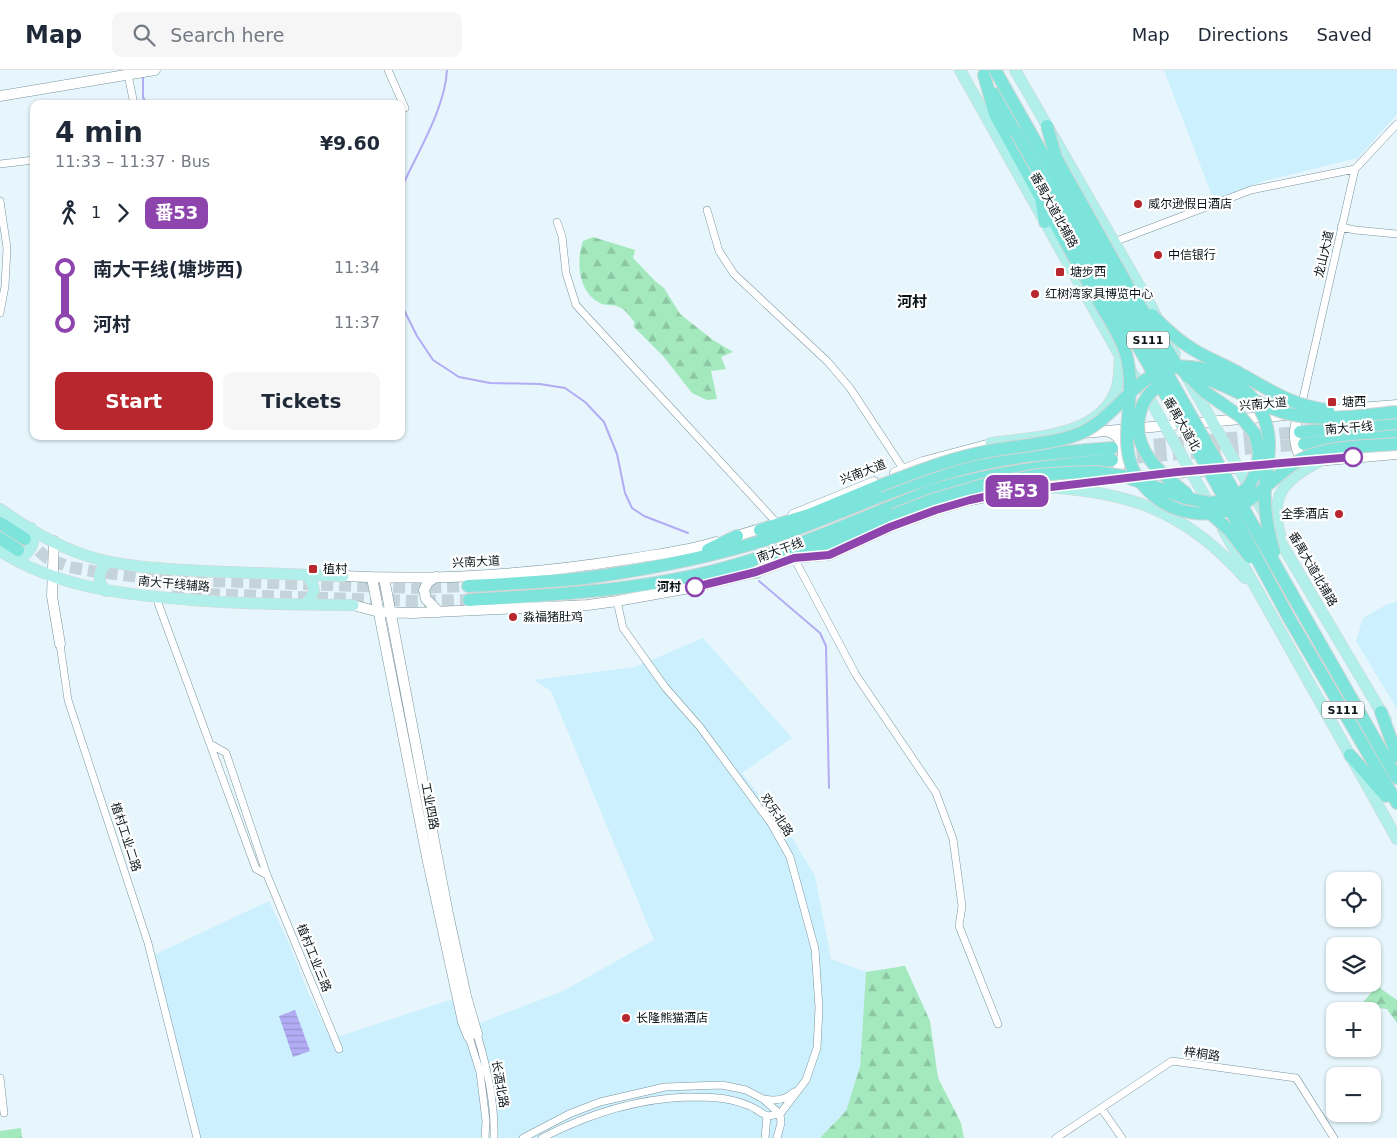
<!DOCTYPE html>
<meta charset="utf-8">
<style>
:root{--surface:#fff;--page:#f6f6f7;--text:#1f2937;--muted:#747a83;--line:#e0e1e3;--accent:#b7272d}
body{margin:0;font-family:"DejaVu Sans","Noto Sans SC",sans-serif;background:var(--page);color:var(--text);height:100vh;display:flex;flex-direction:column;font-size:19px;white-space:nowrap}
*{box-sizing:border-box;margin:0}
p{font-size:16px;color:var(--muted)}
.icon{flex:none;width:28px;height:28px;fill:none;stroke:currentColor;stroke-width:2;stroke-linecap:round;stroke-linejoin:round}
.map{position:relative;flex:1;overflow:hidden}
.panel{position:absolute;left:30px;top:30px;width:375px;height:340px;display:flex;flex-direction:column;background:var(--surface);border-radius:10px;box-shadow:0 1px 4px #0004}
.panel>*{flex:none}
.badge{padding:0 10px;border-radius:8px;font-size:18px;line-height:32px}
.fabs{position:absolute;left:1326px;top:802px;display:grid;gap:10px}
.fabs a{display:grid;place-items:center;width:55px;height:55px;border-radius:10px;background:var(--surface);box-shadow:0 1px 4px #0004;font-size:25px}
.map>.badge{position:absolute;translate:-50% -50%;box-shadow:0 0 0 2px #fff}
.legs{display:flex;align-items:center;gap:8px;height:55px;padding:0 25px;font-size:16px}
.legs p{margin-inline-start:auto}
.summary{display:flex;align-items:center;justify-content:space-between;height:85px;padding:0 25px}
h1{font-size:28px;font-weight:600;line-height:38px}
.primary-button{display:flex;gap:10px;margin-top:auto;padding:10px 25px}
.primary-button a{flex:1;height:58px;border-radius:10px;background:var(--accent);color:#fff;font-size:20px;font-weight:600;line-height:58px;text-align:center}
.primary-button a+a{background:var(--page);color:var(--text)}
ul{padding:0 25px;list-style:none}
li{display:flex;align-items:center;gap:18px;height:55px;font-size:19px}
li i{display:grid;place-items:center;width:8px;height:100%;margin:0 6px;background:currentColor}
li i::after{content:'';width:12px;height:12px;margin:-6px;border:4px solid;border-radius:50%;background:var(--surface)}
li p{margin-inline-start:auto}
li:first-child i{background:linear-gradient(#0000 50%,currentColor 0)}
li:last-child i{background:linear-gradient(currentColor 50%,#0000 0)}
header{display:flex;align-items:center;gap:30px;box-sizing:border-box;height:70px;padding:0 25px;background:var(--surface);border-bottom:1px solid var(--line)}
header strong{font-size:24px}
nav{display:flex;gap:28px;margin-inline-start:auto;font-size:18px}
.search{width:350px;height:45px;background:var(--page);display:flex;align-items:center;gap:12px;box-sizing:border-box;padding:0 18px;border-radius:10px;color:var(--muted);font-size:19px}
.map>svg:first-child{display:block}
.built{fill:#ccf0fd}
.grass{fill:url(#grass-tufts)}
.forest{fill:url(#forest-firs)}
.water{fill:url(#water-rules)}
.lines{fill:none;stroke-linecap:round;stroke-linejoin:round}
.stream{stroke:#b1acf3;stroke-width:2}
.highway-tunnel{stroke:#c5d4da;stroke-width:12;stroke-dasharray:12 6;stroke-linecap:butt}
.street-casing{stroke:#7b949d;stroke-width:8}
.secondary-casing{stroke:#7b949d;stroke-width:11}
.primary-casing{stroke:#d3d5d5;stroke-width:12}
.highway-casing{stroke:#d3d5d5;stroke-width:14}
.street{stroke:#fff;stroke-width:7}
.secondary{stroke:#fff;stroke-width:10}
.primary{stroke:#b1efea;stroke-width:11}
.highway{stroke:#7de4dc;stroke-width:12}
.highway-bridge-casing{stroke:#d3d5d5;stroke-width:14;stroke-linecap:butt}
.highway-bridge{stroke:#7de4dc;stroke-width:12}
.line-1-casing{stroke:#fff;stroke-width:11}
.line-1{stroke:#8e44ad;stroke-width:8}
.poi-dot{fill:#b7272d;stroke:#fff;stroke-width:2}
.stop-1-dot{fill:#fff;stroke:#8e44ad;stroke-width:2.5}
.labels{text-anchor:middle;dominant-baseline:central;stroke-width:4.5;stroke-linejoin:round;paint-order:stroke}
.shield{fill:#fff;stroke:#545a5d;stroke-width:1}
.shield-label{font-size:11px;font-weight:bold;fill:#0a1417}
.poi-label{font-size:12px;fill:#0a1417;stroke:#fff;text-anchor:start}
.street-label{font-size:12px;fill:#0a1417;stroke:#fff}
.stop-label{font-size:12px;font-weight:bold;fill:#0a1417;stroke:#fff;text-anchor:end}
.quarter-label{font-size:15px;font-weight:bold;fill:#0a1417;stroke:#fff}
</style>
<header>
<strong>Map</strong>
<div class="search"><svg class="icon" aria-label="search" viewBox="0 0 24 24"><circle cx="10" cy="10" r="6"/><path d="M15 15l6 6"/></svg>Search here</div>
<nav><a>Map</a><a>Directions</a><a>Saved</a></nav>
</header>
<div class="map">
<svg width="1397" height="1068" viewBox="0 0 1397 1068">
<defs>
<pattern id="grass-tufts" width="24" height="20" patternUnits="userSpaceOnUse" patternTransform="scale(1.25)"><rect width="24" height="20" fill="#a4e8be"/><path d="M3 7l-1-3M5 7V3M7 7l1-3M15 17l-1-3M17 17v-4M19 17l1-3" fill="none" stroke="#8cc6a3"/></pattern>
<pattern id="forest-firs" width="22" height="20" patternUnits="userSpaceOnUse" patternTransform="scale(1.25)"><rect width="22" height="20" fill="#a4e8be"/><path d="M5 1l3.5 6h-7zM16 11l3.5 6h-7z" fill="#8cc6a3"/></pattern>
<pattern id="water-rules" width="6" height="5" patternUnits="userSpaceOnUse" patternTransform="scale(1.25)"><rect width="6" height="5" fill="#b1acf3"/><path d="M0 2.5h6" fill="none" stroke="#9793d0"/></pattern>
</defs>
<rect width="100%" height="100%" fill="#e6f6fc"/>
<path class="built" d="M1164 0H1397V44L1358 88 1264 111 1214 131Z
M1397 532V639L1356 571 1363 548 1388 534Z
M703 568 792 668 742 703 791 766 815 806 831 889 866 902 860 997 846 1041 820 1068H201L154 885 269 831 287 869 308 922 331 969 453 929 461 962 462 960 563 921 654 870 551 621 534 610 635 597Z"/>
<path class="grass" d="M21 1058 22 1068H0V1061Z"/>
<path class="forest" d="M593 167 635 180 633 188 655 211 664 218 680 244 713 270 733 282 721 287 726 299 711 301 717 329 707 330 692 323 664 287 633 256 635 253C631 248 625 239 619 237 613 234 606 236 600 233 578 222 576 191 583 171Z
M905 896 930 951 938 1008 961 1053 964 1068H820L846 1041 860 997 866 902Z
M1377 916 1397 930V953L1387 939 1360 936Z"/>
<path class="water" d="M295 940 310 981 293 987 279 946Z"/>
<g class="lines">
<path class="stream" d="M143 7V27L146 34
M401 119C417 83 445 39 447 0
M401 234 417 266 433 290 459 307 490 313 540 314 565 318 585 332 604 352 617 384 625 423 632 438 644 446 688 463
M759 511 820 563 826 576 829 718"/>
<path class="highway-tunnel" d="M1118 378 1300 362
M1119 389 1304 374
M25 469 47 488 69 497 92 501 155 509 417 518 468 516
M172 523 417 531 469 530"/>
<defs>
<path id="street" d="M388 0 405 38
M128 5 134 34
M0 94 34 90
M0 131 7 178 5 216 0 243
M707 140 719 181 734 204 828 292 850 318 904 400
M557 152 562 166 566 203 576 235 776 452
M1341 157 1355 160 1397 164
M1114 172 1251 120 1355 99
M1302 333 1355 99 1397 54
M794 488 856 605 936 723 953 769 962 836 959 856 998 954
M617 531 623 558 665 617 700 657 771 753 790 787 815 879 819 938 817 978 806 1010 780 1044 767 1046
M158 533 256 799 267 805
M60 574 68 630 148 873 197 1068
M212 675 226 683 267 805 339 979
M477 964C487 998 495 1032 494 1068
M469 967 480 1002 486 1051 485 1068
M0 1008 4 1043
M764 1029C774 1031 786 1030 794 1022
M1101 1038 1122 1068
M523 1068 569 1044 600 1032 665 1017 722 1015 746 1020 763 1029 780 1044 781 1053 777 1068
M542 1068C588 1044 635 1029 687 1027 708 1027 728 1027 747 1035 754 1037 761 1043 767 1046L765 1068
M1056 1068 1172 991 1296 1008 1334 1068"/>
<path id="secondary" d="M0 26 155 0
M1321 341 1397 335
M1300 343C1292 359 1294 376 1302 392
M1106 361C1130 367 1126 397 1110 408
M1084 363 1286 345
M1316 391 1397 384
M895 403 923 392 998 372
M1132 407 1296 393
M793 445 874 412
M730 468 766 457
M54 471 52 526 60 574
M343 506C439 511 536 504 630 489 659 484 688 481 716 472
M436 507 428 512 424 520 426 529 439 542
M372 508 428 792 463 952 469 967
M384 508 448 844 466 926 477 964
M353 535 379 542 412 543 588 535 617 531 695 517 756 502 794 488 829 485 890 457 936 440 970 430 1041 417 1117 408"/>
<path id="primary" d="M960 0 1120 286 1145 321 1212 439
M1015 0 1151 236 1175 284
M1187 307 1284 478 1386 650
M991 373C1032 367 1099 367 1116 320 1120 309 1119 298 1120 286
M1041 417C1129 421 1186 441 1245 508
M0 439C28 459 61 479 94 488 123 496 154 498 184 500 237 503 290 504 343 506
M1223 459 1397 769
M1280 464C1268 422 1288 408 1322 390
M0 481C58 518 126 525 193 530 247 534 300 535 353 535
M14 489C29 487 38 472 31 458
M106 521C96 511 98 499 109 492
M305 534C316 523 317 518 306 505"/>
<path id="highway" d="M984 5 995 44 1041 128 1045 152
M995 24 1016 62
M1046 137 1065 171
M1300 362 1397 353
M1304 374 1397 366
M0 453 25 469
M760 460 809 445 879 416
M0 468 18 480
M708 480 737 466
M794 488 893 445
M721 504 756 502
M468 516C507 514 546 512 585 508 637 501 690 491 741 477 819 456 891 416 969 397 1015 385 1064 382 1112 378
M469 530C551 525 634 521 713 501 789 482 859 449 930 421 992 402 1048 396 1112 390
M1301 540 1397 708
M1289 548 1397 733
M1381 642 1397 686
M1350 685 1386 726"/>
</defs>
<use href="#street" class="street-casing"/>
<use href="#secondary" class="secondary-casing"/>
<use href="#primary" class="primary-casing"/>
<use href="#highway" class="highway-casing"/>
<use href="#street" class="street"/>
<use href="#secondary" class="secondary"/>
<use href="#primary" class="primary"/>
<use href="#highway" class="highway"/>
<defs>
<path id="highway-bridge" d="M995 0 1301 540
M1016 62 1216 413 1289 548
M1065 171C1077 193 1090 215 1102 237 1111 252 1121 267 1126 284 1142 341 1100 391 1164 433 1182 444 1206 446 1226 441 1256 433 1274 404 1300 390 1329 375 1366 377 1397 374
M1152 245C1164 257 1176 269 1191 278 1206 288 1223 294 1239 303 1270 320 1292 336 1328 340
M1187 306C1216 305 1258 337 1289 344 1323 352 1362 345 1397 342
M1166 311C1153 318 1143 329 1140 343 1130 379 1161 404 1187 424
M879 416C913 403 948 389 984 382 1013 376 1045 375 1073 366 1128 348 1140 274 1216 303 1234 310 1252 323 1261 341 1275 369 1267 390 1265 419 1264 440 1268 462 1274 482
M1208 441 1229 460 1250 487
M893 445 932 430 983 415 1039 405 1065 403 1096 402 1123 406 1186 428 1210 433 1228 430 1241 423 1249 416 1257 400 1259 382 1255 364 1241 347 1205 322 1175 293 1130 220 1056 88 1047 56"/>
</defs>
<use href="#highway-bridge" class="highway-bridge-casing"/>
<use href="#highway-bridge" class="highway-bridge"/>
</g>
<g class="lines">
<defs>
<path id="line-1" d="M695 517 756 502 794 488 829 485 890 457 936 440 970 430 1002 423 1177 402 1353 387"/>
</defs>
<use href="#line-1" class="line-1-casing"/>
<use href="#line-1" class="line-1"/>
</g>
<g class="poi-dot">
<circle cx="1138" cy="134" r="5"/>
<circle cx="1158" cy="185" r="5"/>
<rect x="1055" y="197" width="10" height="10" rx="2.5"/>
<circle cx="1035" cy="224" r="5"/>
<rect x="1327" y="327" width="10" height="10" rx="2.5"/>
<circle cx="1339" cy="444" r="5"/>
<rect x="308" y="494" width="10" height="10" rx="2.5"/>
<circle cx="513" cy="547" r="5"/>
<circle cx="626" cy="948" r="5"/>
</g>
<g class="stop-1-dot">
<circle cx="1353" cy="387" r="9"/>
<circle cx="695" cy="517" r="9"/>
</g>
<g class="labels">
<g class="shield">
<rect x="1127" y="261.5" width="42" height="17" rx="4"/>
<rect x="1322" y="631.5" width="42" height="17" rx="4"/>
</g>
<g class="shield-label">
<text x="1148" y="270">S111</text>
<text x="1343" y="640">S111</text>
</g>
<g class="poi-label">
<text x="1148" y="134">威尔逊假日酒店</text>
<text x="1168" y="185">中信银行</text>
<text x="1070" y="202">塘步西</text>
<text x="1045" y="224">红树湾家具博览中心</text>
<text x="1342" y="332">塘西</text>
<text x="1329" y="444" text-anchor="end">全季酒店</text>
<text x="323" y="499">植村</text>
<text x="523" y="547">淼福猪肚鸡</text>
<text x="636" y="948">长隆熊猫酒店</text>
</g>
<g class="street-label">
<text transform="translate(1054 140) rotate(61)">番禺大道北辅路</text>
<text transform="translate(1324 184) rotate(-77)">龙山大道</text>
<text transform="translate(1263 334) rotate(-5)">兴南大道</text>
<text transform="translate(1182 354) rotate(60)">番禺大道北</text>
<text transform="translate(1349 358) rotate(-5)">南大干线</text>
<text transform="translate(863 402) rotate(-21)">兴南大道</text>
<text transform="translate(780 480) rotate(-20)">南大干线</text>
<text transform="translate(476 492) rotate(-3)">兴南大道</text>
<text transform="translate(1313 499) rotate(60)">番禺大道北铺路</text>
<text transform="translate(174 514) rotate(5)">南大干线辅路</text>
<text transform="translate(430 736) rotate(79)">工业四路</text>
<text transform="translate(777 745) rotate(57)">欢乐北路</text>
<text transform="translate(126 767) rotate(72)">植村工业二路</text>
<text transform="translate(314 888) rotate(68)">植村工业三路</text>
<text transform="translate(1202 984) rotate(8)">梓桐路</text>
<text transform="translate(500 1014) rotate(80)">长酒北路</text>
</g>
<g class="stop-label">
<text x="681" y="517">河村</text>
</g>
<g class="quarter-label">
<text x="912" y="232">河村</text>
</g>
</g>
</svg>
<div class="fabs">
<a><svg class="icon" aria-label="locate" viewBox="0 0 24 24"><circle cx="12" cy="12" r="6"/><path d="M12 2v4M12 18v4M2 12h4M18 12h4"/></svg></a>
<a><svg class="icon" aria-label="layers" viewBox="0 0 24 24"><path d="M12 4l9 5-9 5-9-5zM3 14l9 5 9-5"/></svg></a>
<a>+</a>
<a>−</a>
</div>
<b class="badge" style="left:1017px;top:421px;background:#8e44ad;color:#fff">番53</b>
<section class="panel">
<div class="summary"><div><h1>4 min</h1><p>11:33 – 11:37 · Bus</p></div><b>¥9.60</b></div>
<div class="legs"><svg class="icon" aria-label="walk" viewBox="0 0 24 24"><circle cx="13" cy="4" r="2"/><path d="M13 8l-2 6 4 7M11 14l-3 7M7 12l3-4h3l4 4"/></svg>1<svg class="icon" aria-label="forward" viewBox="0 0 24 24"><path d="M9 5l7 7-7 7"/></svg><b class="badge" style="background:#8e44ad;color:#fff">番53</b></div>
<ul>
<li><i style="color:#8e44ad"></i><b>南大干线(塘埗西)</b><p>11:34</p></li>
<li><i style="color:#8e44ad"></i><b>河村</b><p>11:37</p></li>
</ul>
<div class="primary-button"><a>Start</a><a>Tickets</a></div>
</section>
</div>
